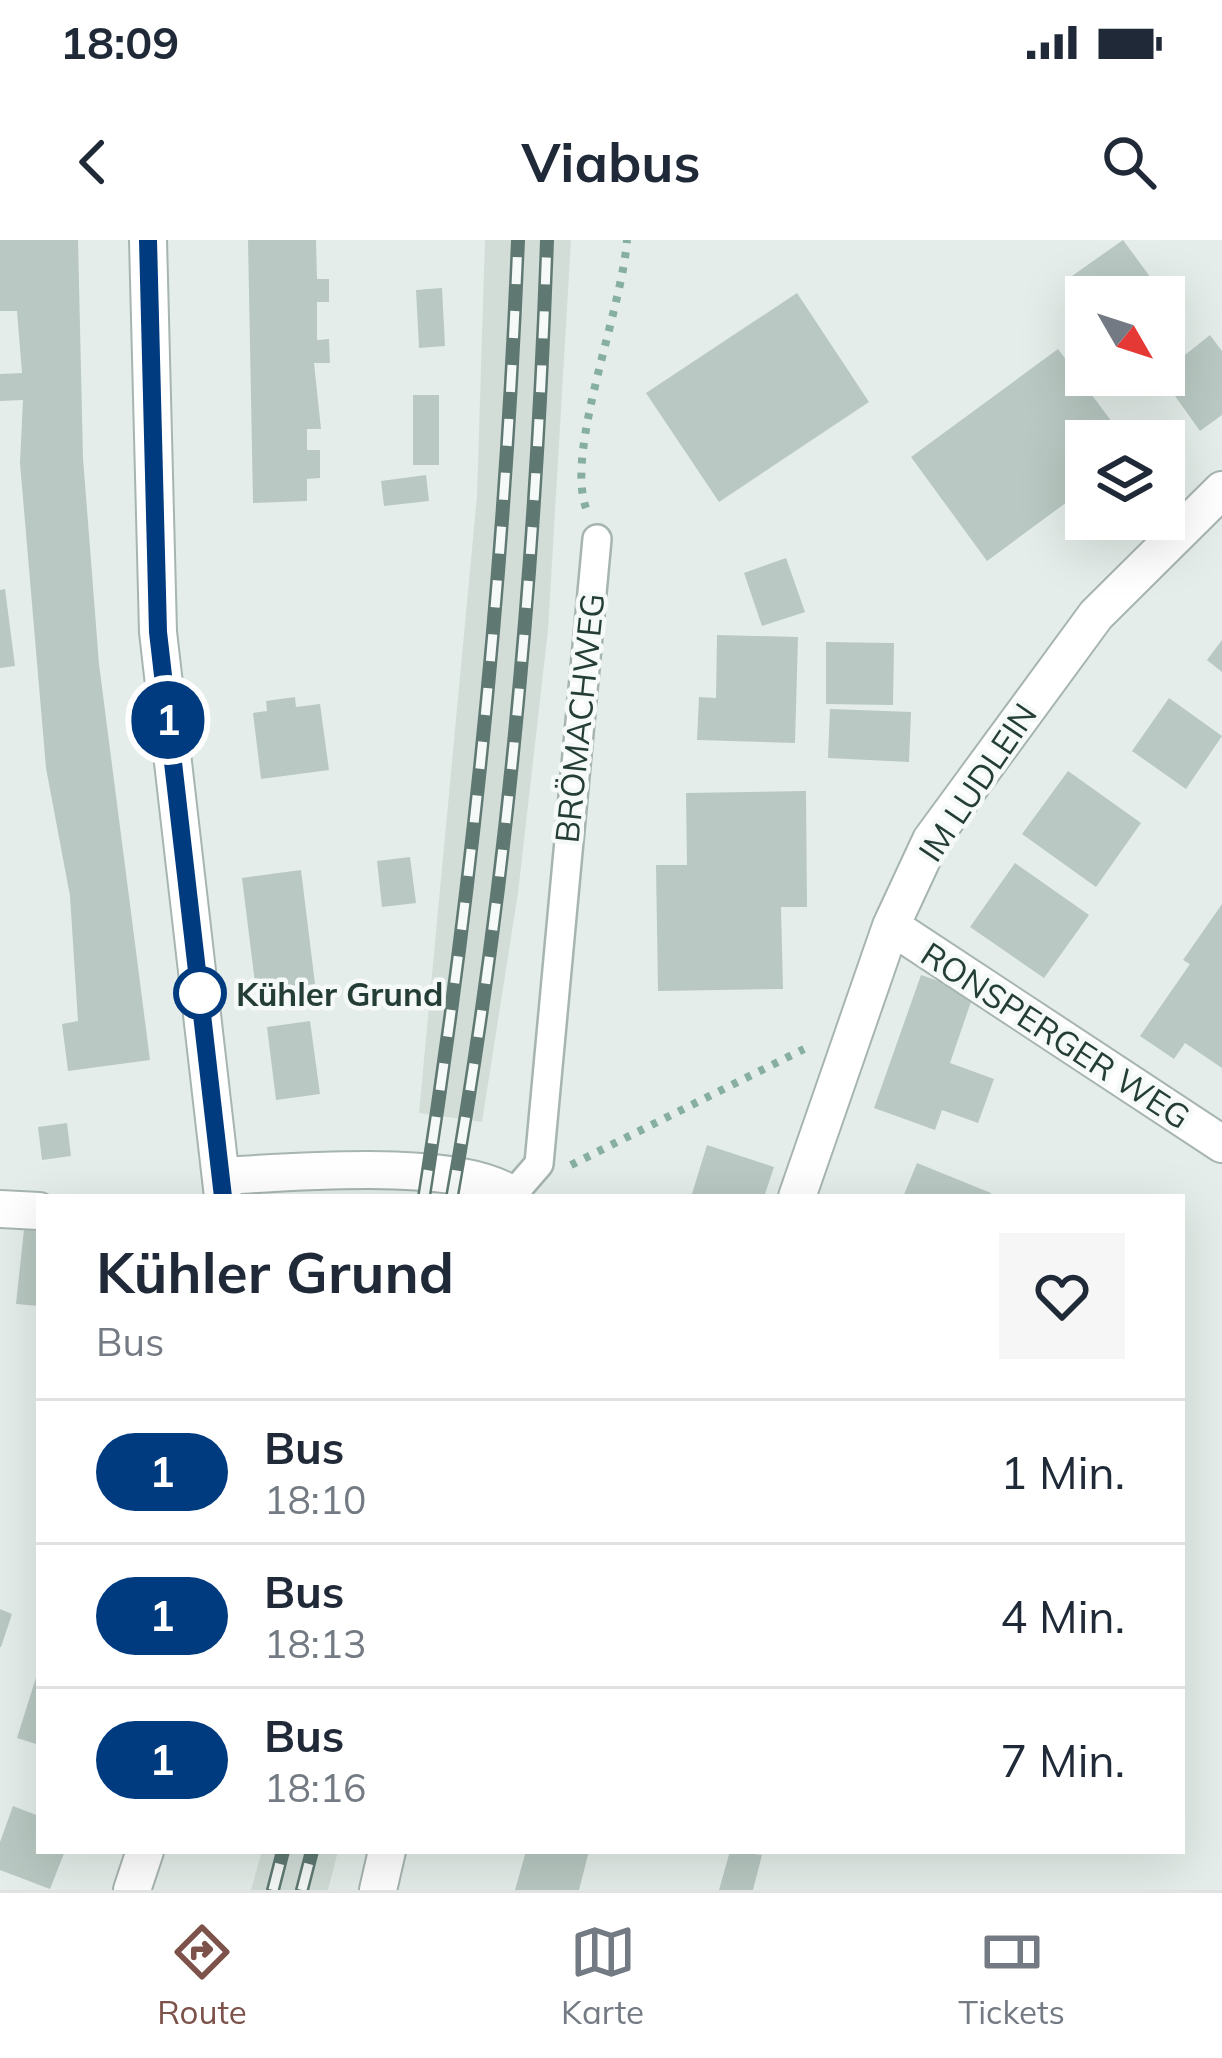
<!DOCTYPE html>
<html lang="de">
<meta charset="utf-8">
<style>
:root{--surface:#fff;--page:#f6f6f7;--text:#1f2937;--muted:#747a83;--line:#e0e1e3;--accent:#7c524a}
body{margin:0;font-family:Mulish,sans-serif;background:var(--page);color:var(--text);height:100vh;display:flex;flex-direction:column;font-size:45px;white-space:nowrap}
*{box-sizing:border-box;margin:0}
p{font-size:39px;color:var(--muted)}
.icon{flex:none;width:66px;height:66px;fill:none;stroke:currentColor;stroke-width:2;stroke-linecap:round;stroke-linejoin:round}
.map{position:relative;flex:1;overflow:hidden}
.details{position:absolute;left:36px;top:954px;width:1149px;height:660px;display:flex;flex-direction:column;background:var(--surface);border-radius:0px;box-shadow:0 12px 48px #0002}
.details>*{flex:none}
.badge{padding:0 24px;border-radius:39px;font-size:42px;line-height:78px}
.needle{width:78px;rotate:129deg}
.buttons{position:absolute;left:1065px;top:36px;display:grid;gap:24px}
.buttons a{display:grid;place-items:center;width:120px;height:120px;border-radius:0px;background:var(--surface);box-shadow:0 12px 48px #0002;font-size:60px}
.map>.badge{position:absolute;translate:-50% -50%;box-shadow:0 0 0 6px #fff}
.round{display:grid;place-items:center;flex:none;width:126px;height:126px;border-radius:0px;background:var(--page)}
.headline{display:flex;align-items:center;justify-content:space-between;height:204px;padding:0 60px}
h1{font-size:57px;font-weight:700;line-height:90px}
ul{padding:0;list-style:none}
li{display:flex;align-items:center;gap:36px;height:144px;padding:0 60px;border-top:3px solid var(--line)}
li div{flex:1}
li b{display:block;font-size:45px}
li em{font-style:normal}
li .badge{min-width:132px;font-weight:700;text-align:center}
.status{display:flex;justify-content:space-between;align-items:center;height:84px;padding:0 60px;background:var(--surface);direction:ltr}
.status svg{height:33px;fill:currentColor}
header{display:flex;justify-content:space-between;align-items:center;height:156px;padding:0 60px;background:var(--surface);font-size:54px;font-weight:700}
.tabs{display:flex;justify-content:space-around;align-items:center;height:168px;border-top:3px solid var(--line);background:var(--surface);font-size:33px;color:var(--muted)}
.tabs a{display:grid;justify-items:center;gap:6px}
.tabs .current{color:var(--accent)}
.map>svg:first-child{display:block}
.built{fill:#d2ddd8}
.building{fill:#b9c8c2}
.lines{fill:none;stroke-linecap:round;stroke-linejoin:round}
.service-casing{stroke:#a7b5b0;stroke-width:32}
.minor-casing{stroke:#a7b5b0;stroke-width:40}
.tertiary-casing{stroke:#a7b5b0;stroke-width:40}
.path{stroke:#86afa2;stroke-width:8;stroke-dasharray:6 9;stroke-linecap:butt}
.service{stroke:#fff;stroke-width:27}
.minor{stroke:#fff;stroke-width:36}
.tertiary{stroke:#fff;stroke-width:36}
.rail-casing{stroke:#5f7972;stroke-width:14}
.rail{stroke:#f5f9f7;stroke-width:9;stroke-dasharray:27;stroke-linecap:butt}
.line-casing{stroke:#fff;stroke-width:27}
.line{stroke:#003b80;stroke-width:18}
.stop-dot{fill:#fff;stroke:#003b80;stroke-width:6}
.labels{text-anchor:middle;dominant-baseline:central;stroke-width:9;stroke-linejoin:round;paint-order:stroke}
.street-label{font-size:33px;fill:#243e37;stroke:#f5f9f7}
.stop-label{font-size:33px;font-weight:bold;fill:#243e37;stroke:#f5f9f7;text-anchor:start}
</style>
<div class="status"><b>18:09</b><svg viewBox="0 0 49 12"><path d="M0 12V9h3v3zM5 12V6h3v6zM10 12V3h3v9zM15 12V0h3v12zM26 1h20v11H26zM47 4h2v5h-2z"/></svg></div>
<header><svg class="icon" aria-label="back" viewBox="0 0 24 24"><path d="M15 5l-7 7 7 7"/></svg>Viabus<svg class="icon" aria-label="search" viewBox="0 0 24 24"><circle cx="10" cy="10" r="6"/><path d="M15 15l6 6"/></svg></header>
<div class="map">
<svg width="1222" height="1650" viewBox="0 0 1222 1650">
<rect width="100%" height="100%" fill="#e4ede9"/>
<path class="built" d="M485 0H571L548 390 518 653 482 882 419 873 477 256Z
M262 1611H338L328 1650H251Z"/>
<path class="building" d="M0 0H78L83 218 99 424 150 820 68 831 62 784 78 781 70 656 46 528 20 223 23 160 0 161V134L22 133 17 71H0Z
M248 0H316L317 39H329V62H317V100L329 99 330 123H314L321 189H307V210H320V238L307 239V261L253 263Z
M1123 0 1165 57H1087L1072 36Z
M442 48 445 106 419 108 416 50Z
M797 53 869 162 719 262 646 153Z
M1210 95 1222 111V175L1200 191 1160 135Z
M1058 109 1126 201H1086V248L987 321 911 217Z
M413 155H439V225H413Z
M426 235 429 261 384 266 381 241Z
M786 318 805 372 762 386 744 333Z
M5 349 15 426 0 428V350Z
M717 395 798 397 795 503 697 500 699 457 716 458Z
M1222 400V432L1207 420Z
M826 402 894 403 893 465 826 464Z
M295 457 296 467 320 464 329 530 261 539 253 473 267 471 266 461Z
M1169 458 1222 496 1186 549 1132 511Z
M830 469 911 472 909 522 828 518Z
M1068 531 1141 583 1096 647 1022 594Z
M806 551 807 667H781L783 749 658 751 656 625H687L686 553Z
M410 617 416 663 382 667 377 621Z
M1015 623 1089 675 1044 738 970 687Z
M301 630 315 744 256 751 242 638Z
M1222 664V828L1185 803 1174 819 1140 796 1190 724 1183 720Z
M921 735 974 753 950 823 994 839 978 883 942 870 935 890 874 868Z
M310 781 320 854 276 860 267 787Z
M67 883 71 916 42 920 38 887Z
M707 905 774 927 764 957H691Z
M917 923 991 953 989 957H903Z
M25 980 39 981V1066L16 1064Z
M0 1369 12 1374 1 1407H0Z
M38 1431 39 1432V1505L17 1498Z
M13 1566 39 1576V1611H65L50 1649 0 1630V1602Z
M526 1611H589L579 1650H515Z
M730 1611 762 1615 753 1650H719Z"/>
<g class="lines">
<defs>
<path id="service" d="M513 954 539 924 597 299"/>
<path id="minor" d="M891 686 1222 904
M221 936C285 933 467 916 514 957
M797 957 891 686 931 600 1096 375 1222 250
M0 969 39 971
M378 1650 387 1611"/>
<path id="tertiary" d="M148 0 158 392 223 957
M132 1650 145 1611"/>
</defs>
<use href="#service" class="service-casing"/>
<use href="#minor" class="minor-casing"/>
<use href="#tertiary" class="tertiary-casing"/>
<path class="path" d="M586 268C565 210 622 71 627 0
M571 925 804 809"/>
<use href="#service" class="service"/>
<use href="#minor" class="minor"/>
<use href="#tertiary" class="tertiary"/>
<defs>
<path id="rail" d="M424 957C474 639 505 321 518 0
M452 957C508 642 536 319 547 0
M273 1650 283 1611
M302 1650 312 1611"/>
</defs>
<use href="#rail" class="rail-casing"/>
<use href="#rail" class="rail"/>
</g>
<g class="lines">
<defs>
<path id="line" d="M148 0 158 392 223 957"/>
</defs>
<use href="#line" class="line-casing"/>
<use href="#line" class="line"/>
</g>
<circle class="stop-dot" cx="200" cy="753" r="24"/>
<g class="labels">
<g class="street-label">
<text transform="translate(579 478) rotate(-84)">BRÖMACHWEG</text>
<text transform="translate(977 542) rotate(-56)">IM LUDLEIN</text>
<text transform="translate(1056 795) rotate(33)">RONSPERGER WEG</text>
</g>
<g class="stop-label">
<text x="236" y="753">Kühler Grund</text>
</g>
</g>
</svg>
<div class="buttons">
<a><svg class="needle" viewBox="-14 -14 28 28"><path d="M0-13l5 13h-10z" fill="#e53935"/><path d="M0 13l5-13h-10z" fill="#747a83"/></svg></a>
<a><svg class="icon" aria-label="layers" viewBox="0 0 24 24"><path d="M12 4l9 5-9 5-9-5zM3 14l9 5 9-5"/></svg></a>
</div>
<b class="badge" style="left:168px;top:480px;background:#003b80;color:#fff">1</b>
<section class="details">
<div class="headline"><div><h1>Kühler Grund</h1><p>Bus</p></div><a class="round"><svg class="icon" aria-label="heart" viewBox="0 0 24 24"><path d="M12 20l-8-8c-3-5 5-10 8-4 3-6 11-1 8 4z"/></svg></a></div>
<ul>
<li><span class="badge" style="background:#003b80;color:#fff">1</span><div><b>Bus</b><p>18:10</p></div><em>1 Min.</em></li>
<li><span class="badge" style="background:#003b80;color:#fff">1</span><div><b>Bus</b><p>18:13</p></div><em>4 Min.</em></li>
<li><span class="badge" style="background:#003b80;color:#fff">1</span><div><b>Bus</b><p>18:16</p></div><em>7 Min.</em></li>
</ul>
</section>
</div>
<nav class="tabs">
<a class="current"><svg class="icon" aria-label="directions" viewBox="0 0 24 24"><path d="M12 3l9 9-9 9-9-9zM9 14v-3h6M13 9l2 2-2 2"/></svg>Route</a>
<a><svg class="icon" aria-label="map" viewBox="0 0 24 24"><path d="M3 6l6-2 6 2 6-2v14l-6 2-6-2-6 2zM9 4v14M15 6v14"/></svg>Karte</a>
<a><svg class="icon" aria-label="tickets" viewBox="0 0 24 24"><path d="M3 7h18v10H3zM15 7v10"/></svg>Tickets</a>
</nav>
